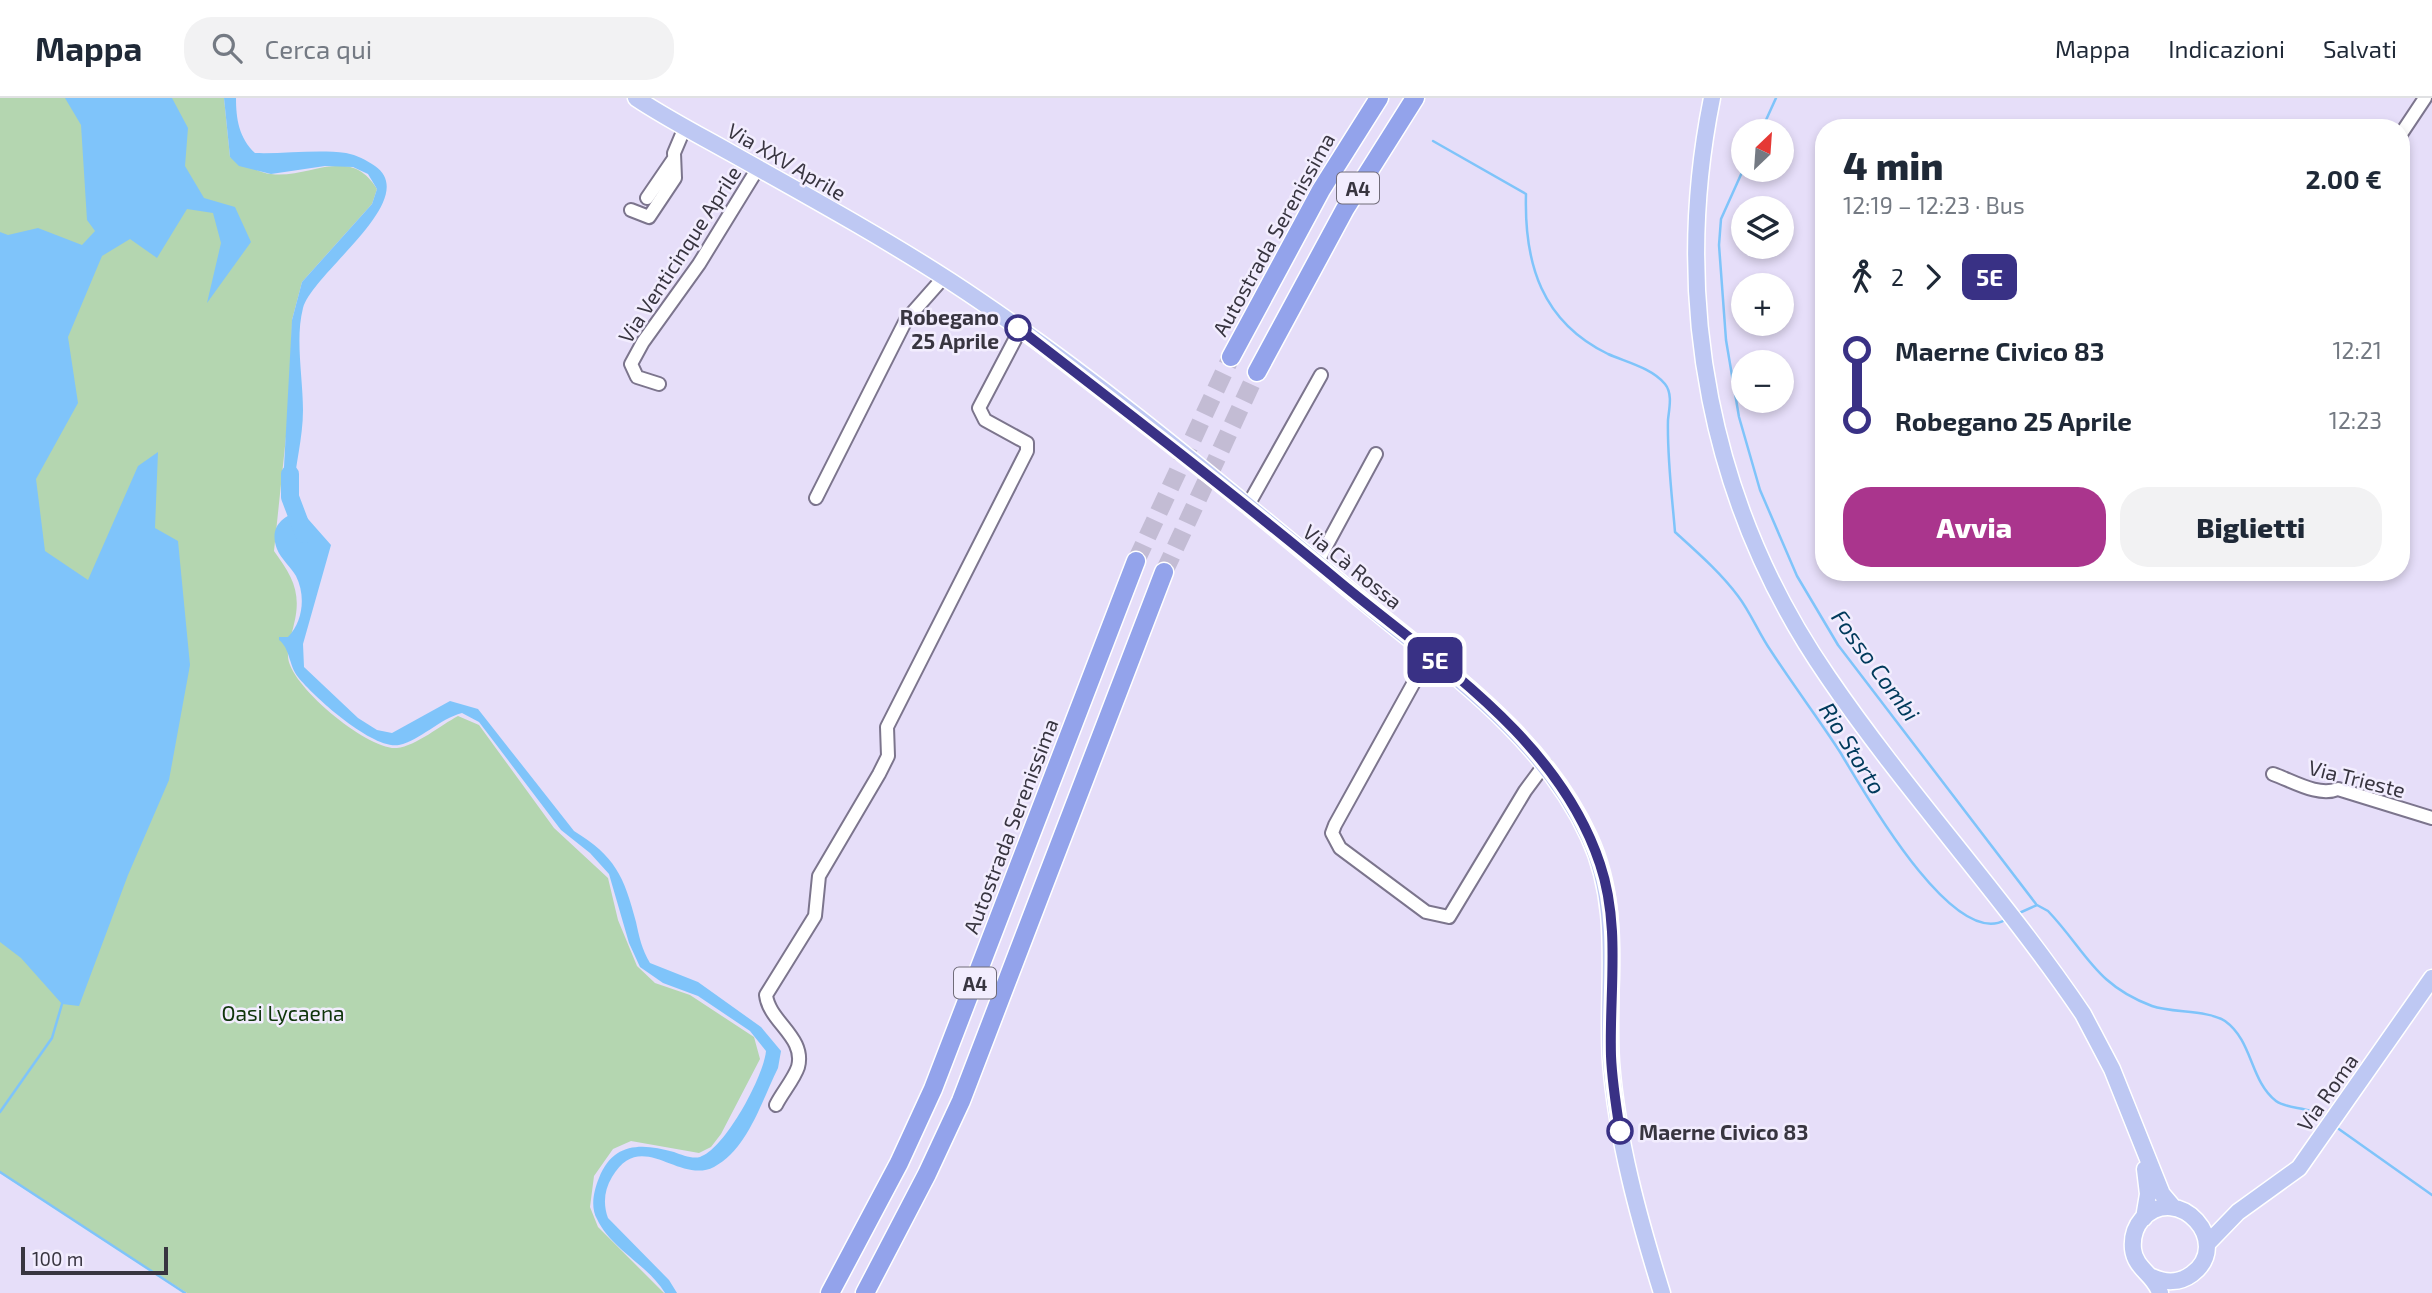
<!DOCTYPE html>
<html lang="it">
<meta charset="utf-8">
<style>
:root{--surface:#fff;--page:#f2f2f3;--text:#1f2937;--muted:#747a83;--line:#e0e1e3;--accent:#aa358d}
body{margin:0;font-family:"Exo 2",sans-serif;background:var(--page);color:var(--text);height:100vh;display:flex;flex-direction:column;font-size:26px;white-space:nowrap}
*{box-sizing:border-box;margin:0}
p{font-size:23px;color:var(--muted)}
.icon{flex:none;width:38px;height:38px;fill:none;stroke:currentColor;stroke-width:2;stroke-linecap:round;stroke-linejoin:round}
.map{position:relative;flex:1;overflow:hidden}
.panel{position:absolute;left:1815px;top:21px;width:595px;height:462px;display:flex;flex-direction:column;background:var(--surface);border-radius:28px;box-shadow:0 4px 10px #0003}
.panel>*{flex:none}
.badge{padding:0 14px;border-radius:10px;font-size:24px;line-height:46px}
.needle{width:46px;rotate:25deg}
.controls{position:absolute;left:1731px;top:21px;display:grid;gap:14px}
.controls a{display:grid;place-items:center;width:63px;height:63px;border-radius:50%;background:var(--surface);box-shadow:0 4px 10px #0003;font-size:35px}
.scale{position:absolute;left:21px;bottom:18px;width:147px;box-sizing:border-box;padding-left:7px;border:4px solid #383540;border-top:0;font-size:19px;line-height:24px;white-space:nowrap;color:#383540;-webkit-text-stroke:5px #f2edfe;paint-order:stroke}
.map>.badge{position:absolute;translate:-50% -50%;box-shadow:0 0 0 4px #fff}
.legs{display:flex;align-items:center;gap:10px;height:77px;padding:0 28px;font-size:23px}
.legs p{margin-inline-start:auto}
.head{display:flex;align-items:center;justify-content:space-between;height:119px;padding:0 28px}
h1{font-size:38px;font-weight:800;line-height:52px}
.action{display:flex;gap:14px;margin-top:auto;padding:14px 28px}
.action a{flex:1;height:80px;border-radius:28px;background:var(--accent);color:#fff;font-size:28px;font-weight:800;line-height:80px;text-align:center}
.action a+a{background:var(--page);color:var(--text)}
ul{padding:0 28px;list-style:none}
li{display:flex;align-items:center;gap:24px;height:70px;font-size:26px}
li i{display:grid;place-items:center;width:10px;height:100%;margin:0 9px;background:currentColor}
li i::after{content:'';width:18px;height:18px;margin:-9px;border:5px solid;border-radius:50%;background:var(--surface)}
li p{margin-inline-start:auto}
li:first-child i{background:linear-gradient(#0000 50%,currentColor 0)}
li:last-child i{background:linear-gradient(currentColor 50%,#0000 0)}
header{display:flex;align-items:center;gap:42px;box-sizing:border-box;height:98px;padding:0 35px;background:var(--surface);border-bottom:2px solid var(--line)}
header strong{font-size:33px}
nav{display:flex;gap:38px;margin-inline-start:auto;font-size:24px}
.search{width:490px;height:63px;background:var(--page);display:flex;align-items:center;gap:18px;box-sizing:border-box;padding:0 24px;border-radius:28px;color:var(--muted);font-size:26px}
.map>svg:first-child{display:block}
.green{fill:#b4d6b0}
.water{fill:#7fc4fa}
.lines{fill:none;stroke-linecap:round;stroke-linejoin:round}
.stream{stroke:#7fc4fa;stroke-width:2.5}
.river{stroke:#7fc4fa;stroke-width:18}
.highway-tunnel{stroke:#c3bcd4;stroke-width:18;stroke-dasharray:18 9;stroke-linecap:butt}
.minor-casing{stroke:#7c758d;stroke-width:16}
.major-casing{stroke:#fff;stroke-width:19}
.highway-casing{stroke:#fff;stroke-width:21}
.minor{stroke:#fff;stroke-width:12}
.major{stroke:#bec8f3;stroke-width:16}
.highway{stroke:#93a3eb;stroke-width:18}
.line-1-casing{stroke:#fff;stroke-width:16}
.line-1{stroke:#393185;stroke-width:10}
.stop-1-dot{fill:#fff;stroke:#393185;stroke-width:3.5}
.labels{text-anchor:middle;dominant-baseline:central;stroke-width:5;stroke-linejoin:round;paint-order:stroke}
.shield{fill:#f2edfe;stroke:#706c79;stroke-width:2}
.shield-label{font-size:19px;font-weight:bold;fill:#383540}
.street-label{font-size:21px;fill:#383540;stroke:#f2edfe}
.stop-label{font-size:21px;font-weight:bold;fill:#383540;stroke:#f2edfe;text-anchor:end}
.park-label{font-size:21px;fill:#0f350b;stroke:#f2edfe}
.water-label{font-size:23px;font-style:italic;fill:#003a5c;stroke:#f2edfe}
</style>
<header>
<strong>Mappa</strong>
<div class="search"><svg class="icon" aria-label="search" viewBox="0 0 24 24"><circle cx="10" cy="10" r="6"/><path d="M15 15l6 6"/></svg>Cerca qui</div>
<nav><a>Mappa</a><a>Indicazioni</a><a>Salvati</a></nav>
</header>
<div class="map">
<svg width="2432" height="1195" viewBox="0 0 2432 1195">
<rect width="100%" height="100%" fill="#e6def9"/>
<path class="green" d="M0 0H224L230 59C243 64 258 75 271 76 310 81 350 46 377 91L372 106 302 184 292 222 291 291 274 453C292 478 302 494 294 526 292 536 287 548 288 558 288 587 369 653 397 650 416 648 441 627 458 618L479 627 554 730 608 780 618 822 637 868 655 885 690 897 754 939 760 961 721 1036 711 1049 699 1055 631 1043 613 1051 594 1078 590 1109 598 1129 664 1195H187L0 1075Z"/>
<path class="water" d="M65 0H172L188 30 185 68 204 100 235 109 251 144 207 205 221 145 213 115 187 111 157 160 130 141 102 158 68 239 78 305 36 381 45 453 88 482 138 368 158 354 155 430 178 443 190 567 169 682 128 777 79 908 62 906 21 860 0 844V134L8 137 38 130 82 147 95 133 87 122 81 27Z
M224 0H236C236 21 239 40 255 55 285 56 317 51 346 55 357 57 366 62 375 68 422 101 313 174 303 210 295 241 303 280 303 312 303 340 295 368 293 396L286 400 284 369 292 222 302 184 372 106 377 91 368 76 353 69 325 68 271 76 239 68 230 59Z
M301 413 331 447 303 546 304 569 358 620 377 632 392 635 450 603 478 611 574 733C615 758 624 778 636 824 639 838 642 852 650 865L698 884 761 929 781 953 778 970C762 1002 748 1051 714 1069 679 1087 641 1029 612 1079 604 1092 603 1106 608 1120L669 1182 677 1195H665C648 1167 611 1151 597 1121 590 1109 594 1092 599 1080 613 1044 642 1045 674 1054 682 1057 692 1061 700 1059 725 1051 764 978 766 953L750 933 698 898 663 885 640 869 629 845 609 776 590 755 561 732 479 624 462 615C439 621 421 642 399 647 373 652 314 599 298 579 289 568 290 550 279 542V539H288C303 523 306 498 296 478 291 469 281 461 277 451 269 430 281 418 301 413Z"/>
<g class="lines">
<path class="stream" d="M1761 33 1776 0
M1433 43 1526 96C1524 166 1542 224 1608 256 1626 264 1652 270 1665 286 1673 296 1669 311 1668 322 1667 360 1672 397 1675 434 1698 455 1720 474 1738 498 1751 515 1759 536 1771 553 1793 587 1818 620 1840 654 1862 690 1952 852 2005 822
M1743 72 1721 121 1719 147 1726 242 1739 319 1760 392 1797 478 1838 547 2036 806
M2017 816 2037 807 2048 813C2086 853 2095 887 2152 908 2172 915 2208 912 2225 923 2253 943 2250 983 2276 1003 2288 1012 2310 1008 2325 1020
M0 1014 52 940 62 906
M2336 1029 2432 1097
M0 1074 185 1195"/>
<path class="river" d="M290 376V399L304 436"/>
<path class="highway-tunnel" d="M1136 463 1231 259
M1164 474 1257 274"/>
<defs>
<path id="minor" d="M2401 36 2425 0
M647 100 673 62
M631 112 649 119 675 80 674 55 685 29
M659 286 637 279 631 266 643 244 699 166 758 70
M816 400 906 222 944 179
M1247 409 1321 277
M1317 465 1376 356
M1432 559 1423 568 1335 727 1332 735 1340 750 1426 814 1449 819 1525 693 1545 666
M2273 676C2293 683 2318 699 2338 691L2432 720
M776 1007C782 995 794 981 798 969 806 939 769 924 766 897L815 818 819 778 879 676 888 658 887 629 1027 353V345L985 322 979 310 1020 232"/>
<path id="major" d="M636 0C666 20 699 37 731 55 804 96 879 137 950 183 1094 277 1231 394 1364 504 1447 573 1543 638 1589 739 1623 812 1606 888 1611 964 1617 1042 1639 1121 1662 1195
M1712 0C1671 202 1710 408 1828 579 1907 695 2004 799 2083 916L2112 971 2162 1096 2173 1109
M2144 1120 2148 1096 2145 1071
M2207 1146 2238 1114 2299 1070 2432 880
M2152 1179C2165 1185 2180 1185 2192 1176 2234 1145 2178 1083 2142 1121 2135 1129 2132 1140 2133 1151 2135 1171 2155 1177 2160 1195"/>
<path id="highway" d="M1231 259 1321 92 1379 0
M1257 274 1345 111 1415 0
M830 1195 899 1065 933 991 1136 463
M865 1195 927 1076 961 1003 1164 474"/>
</defs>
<use href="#minor" class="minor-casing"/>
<use href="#major" class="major-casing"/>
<use href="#highway" class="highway-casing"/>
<use href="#minor" class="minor"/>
<use href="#major" class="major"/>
<use href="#highway" class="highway"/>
</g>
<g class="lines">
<defs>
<path id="line-1" d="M1018 230C1127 314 1236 398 1342 486 1438 565 1559 642 1600 766 1621 828 1609 895 1611 958 1612 983 1616 1008 1620 1033"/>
</defs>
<use href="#line-1" class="line-1-casing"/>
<use href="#line-1" class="line-1"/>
</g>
<g class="stop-1-dot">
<circle cx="1018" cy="230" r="12"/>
<circle cx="1620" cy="1033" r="12"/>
</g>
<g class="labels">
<g class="shield">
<rect x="1337" y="74.5" width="42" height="31" rx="5"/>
<rect x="954" y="869.5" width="42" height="31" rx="5"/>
</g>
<g class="shield-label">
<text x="1358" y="90">A4</text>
<text x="975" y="885">A4</text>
</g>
<g class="street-label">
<text transform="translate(787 63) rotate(30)">Via XXV Aprile</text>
<text transform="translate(1273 136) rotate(-61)">Autostrada Serenissima</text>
<text transform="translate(679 156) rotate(-57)">Via Venticinque Aprile</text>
<text transform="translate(1353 468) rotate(39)">Via Cà Rossa</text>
<text transform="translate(2357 680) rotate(14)">Via Trieste</text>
<text transform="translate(1010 728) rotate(-69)">Autostrada Serenissima</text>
<text transform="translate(2327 994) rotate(-55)">Via Roma</text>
</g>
<g class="stop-label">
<text x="999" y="218">Robegano<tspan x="999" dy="24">25 Aprile</tspan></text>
<text x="1639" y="1033" text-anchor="start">Maerne Civico 83</text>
</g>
<g class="park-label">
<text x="283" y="914">Oasi Lycaena</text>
</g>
<g class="water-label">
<text transform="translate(1876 567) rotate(54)">Fosso Combi</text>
<text transform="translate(1853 650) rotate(58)">Rio Storto</text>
</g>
</g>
</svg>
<div class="controls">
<a><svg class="needle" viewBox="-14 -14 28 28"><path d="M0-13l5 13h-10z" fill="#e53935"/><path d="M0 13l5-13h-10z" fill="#747a83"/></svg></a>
<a><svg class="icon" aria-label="layers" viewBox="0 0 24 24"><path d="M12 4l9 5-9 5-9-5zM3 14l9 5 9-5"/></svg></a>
<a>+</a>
<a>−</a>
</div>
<div class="scale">100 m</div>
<b class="badge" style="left:1435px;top:562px;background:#393185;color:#fff">5E</b>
<section class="panel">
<div class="head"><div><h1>4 min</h1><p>12:19 – 12:23 · Bus</p></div><b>2.00 €</b></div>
<div class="legs"><svg class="icon" aria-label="walk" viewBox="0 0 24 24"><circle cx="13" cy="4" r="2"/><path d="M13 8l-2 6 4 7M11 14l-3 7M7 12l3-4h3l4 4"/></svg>2<svg class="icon" aria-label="forward" viewBox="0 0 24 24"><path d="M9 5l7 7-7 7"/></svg><b class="badge" style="background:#393185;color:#fff">5E</b></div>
<ul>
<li><i style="color:#393185"></i><b>Maerne Civico 83</b><p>12:21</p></li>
<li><i style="color:#393185"></i><b>Robegano 25 Aprile</b><p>12:23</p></li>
</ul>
<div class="action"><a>Avvia</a><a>Biglietti</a></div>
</section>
</div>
